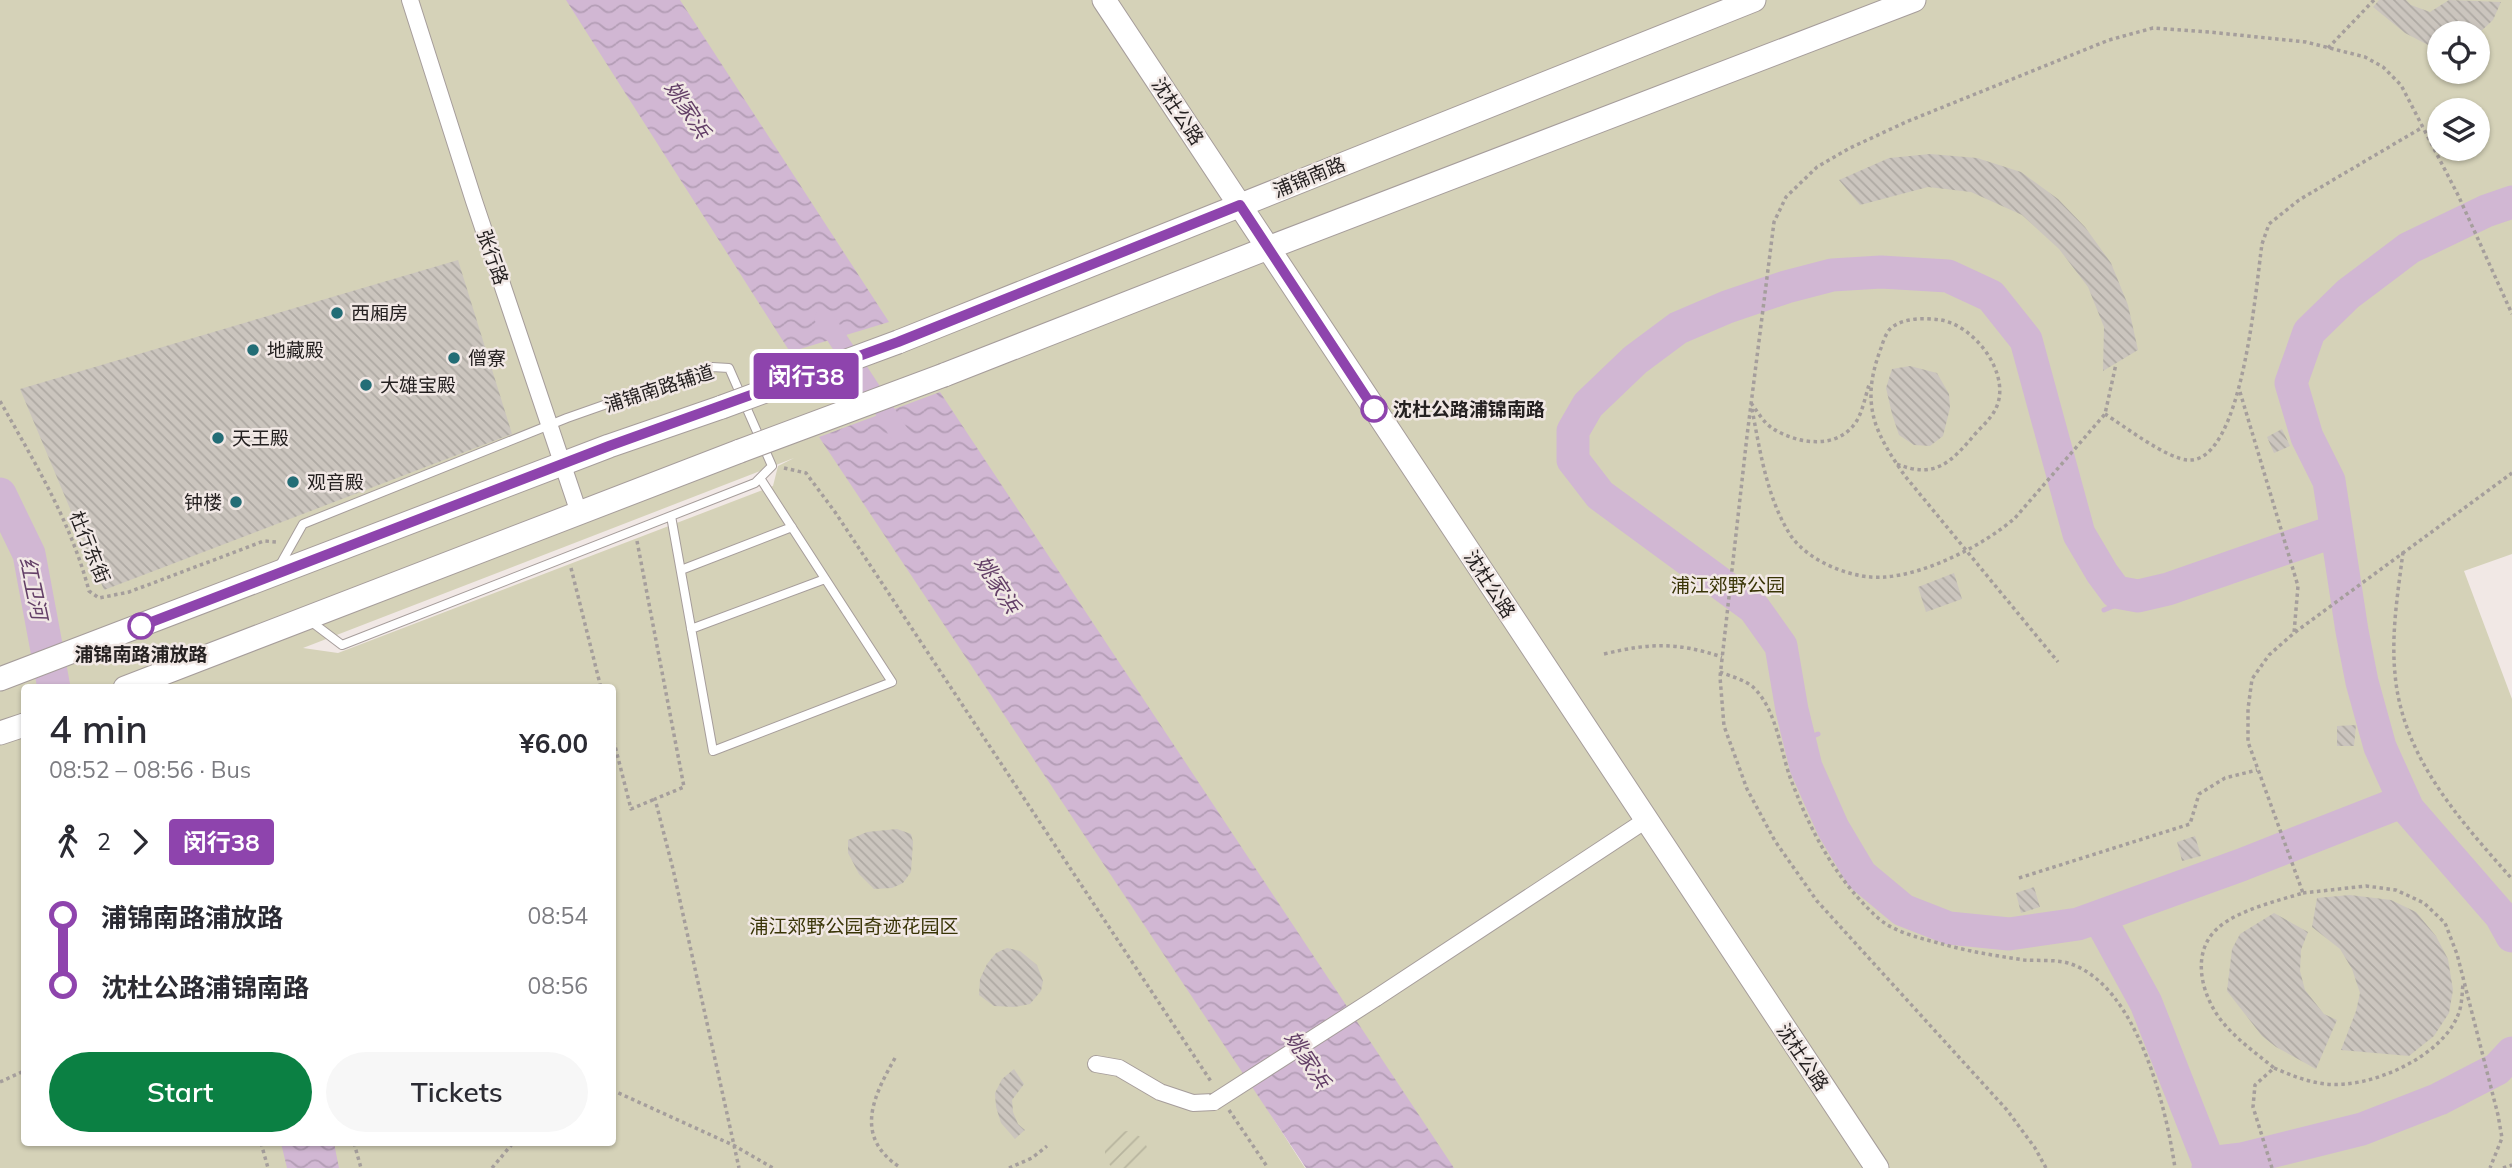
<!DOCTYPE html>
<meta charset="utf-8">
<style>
:root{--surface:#fff;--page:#f7f7f7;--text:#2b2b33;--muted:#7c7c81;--accent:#0b8043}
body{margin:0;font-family:Mulish,"Noto Sans SC",sans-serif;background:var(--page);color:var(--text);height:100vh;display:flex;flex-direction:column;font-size:26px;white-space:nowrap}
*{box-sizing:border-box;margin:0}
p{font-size:23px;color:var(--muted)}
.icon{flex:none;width:38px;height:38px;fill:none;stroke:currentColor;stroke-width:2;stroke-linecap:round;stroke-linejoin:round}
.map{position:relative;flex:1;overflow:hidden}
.sheet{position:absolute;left:21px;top:684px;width:595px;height:462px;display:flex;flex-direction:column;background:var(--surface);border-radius:7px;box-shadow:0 2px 5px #0004}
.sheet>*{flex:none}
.badge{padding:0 14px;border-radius:5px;font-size:24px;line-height:46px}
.buttons{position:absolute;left:2427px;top:21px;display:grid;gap:14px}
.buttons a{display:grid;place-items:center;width:63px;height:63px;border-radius:50%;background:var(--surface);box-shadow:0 2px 5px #0004;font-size:35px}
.map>.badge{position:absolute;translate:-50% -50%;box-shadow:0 0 0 4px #fff}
.legs{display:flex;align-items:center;gap:10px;height:77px;padding:0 28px;font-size:23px}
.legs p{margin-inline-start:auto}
.overview{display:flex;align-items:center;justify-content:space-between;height:119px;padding:0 28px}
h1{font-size:38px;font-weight:600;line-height:52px}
.primary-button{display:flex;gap:14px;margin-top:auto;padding:14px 28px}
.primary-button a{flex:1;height:80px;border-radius:42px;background:var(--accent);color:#fff;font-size:28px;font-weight:600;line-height:80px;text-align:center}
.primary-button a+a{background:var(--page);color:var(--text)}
ul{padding:0 28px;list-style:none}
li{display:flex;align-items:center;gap:24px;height:70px;font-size:26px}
li i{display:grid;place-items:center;width:10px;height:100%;margin:0 9px;background:currentColor}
li i::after{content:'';width:18px;height:18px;margin:-9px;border:5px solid;border-radius:50%;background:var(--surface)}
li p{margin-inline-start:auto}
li:first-child i{background:linear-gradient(#0000 50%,currentColor 0)}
li:last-child i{background:linear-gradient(currentColor 50%,#0000 0)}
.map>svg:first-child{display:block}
.park{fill:#d5d2b8;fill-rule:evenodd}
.garden{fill:url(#garden-furrows)}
.water{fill:url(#water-waves)}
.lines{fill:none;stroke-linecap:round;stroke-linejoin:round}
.stream{stroke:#d1b7d3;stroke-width:5}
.canal{stroke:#d1b7d3;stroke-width:19}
.river{stroke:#d1b7d3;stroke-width:33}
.building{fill:url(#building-back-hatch)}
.lane-casing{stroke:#a69d9b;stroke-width:10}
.street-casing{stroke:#a69d9b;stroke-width:18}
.secondary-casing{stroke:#a69d9b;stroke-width:25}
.path{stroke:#a59e9c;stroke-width:3.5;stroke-dasharray:3.5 3.5;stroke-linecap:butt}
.lane{stroke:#fff;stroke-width:8}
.street{stroke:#fff;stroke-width:16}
.secondary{stroke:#fff;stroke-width:23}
.street-bridge-casing{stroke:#a69d9b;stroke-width:18;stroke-linecap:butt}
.secondary-bridge-casing{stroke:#a69d9b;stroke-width:25;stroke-linecap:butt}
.street-bridge{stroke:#fff;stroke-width:16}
.secondary-bridge{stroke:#fff;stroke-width:23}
.line-1-casing{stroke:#fff;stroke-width:16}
.line-1{stroke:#8e44ad;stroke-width:10}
.poi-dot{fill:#236d76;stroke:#f1e8e5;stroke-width:2.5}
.stop-1-dot{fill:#fff;stroke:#8e44ad;stroke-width:3.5}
.labels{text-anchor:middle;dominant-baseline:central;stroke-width:5;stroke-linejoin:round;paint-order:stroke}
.street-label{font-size:19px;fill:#252121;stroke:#f1e8e5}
.poi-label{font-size:19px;fill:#252121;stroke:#f1e8e5;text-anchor:start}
.stop-label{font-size:19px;font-weight:bold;fill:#252121;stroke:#f1e8e5;text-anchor:start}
.park-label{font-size:19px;fill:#393406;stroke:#f1e8e5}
.water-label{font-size:21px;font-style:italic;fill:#633f67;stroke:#f1e8e5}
</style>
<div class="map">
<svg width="2512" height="1168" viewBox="0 0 2512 1168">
<defs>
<pattern id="garden-furrows" width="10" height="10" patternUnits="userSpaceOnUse" patternTransform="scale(1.75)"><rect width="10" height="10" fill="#d5d2b8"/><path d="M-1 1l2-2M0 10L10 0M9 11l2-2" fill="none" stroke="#b7b49e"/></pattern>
<pattern id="water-waves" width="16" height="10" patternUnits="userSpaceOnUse" patternTransform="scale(1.75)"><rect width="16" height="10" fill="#d1b7d3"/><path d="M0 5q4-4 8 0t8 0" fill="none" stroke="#b39db5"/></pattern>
<pattern id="building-back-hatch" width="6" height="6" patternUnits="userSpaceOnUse" patternTransform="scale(1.75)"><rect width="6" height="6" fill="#cbc5be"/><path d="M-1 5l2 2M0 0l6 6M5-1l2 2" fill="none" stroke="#aea9a3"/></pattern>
</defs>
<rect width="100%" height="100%" fill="#f1e8e5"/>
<path class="park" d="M0 0H2512V554L2464 571 2512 699V1168H1313L1271 1115 1305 1168H0ZM2440 33H2478V72H2440ZM2440 110H2478V149H2440ZM794 458 778 466 773 486 338 653 303 648ZM24 688H612V1143H24Z"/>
<path class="garden" d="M1128 1131 1143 1138 1149 1152 1140 1168H1112L1105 1158V1140L1116 1132Z"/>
<path class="water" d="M566 0H680L889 322 790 352Z
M940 392 1454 1168H1306L819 437Z
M281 1143H334L339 1168H287Z"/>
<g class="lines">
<path class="stream" d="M2104 610 2138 596
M1799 742 1818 734"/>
<path class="canal" d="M824 318 899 433"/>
<path class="river" d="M2512 202 2486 211 2409 248 2348 294 2309 332 2291 383 2307 437 2329 481 2352 631 2362 682 2380 747 2408 809 2501 916 2512 936
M0 494 29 554 54 688
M2335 531 2168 589 2138 596 2116 592 2102 573 2079 534 2026 340 1991 296 1948 276 1881 272 1832 275 1786 287 1727 307 1678 328 1635 360 1588 405 1573 431V460L1600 495 1754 608 1781 646 1792 710 1806 767 1833 828 1861 875 1903 910 1949 928 2009 934 2078 924 2241 865 2404 801
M2099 917 2146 1003 2209 1163 2208 1168
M2209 1163 2242 1159 2362 1129 2439 1099 2497 1069 2512 1053"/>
</g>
<path class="building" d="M2379 0H2406L2411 5 2430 12 2449 0 2501 2 2493 20 2479 33H2440V45L2430 46 2405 33 2373 7Z
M1930 154 1977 158 2021 172 2058 199 2085 227 2111 263 2128 305 2138 350 2103 371 2104 327 2088 287 2059 249 2022 215 1971 192 1928 187 1860 205 1839 180 1889 158Z
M458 260 512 434 104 590 20 389Z
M1910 366 1937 373 1949 394 1950 408 1943 436 1930 446 1914 445 1899 435 1892 414 1886 388 1892 369Z
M2282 429 2290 446 2274 453 2267 437Z
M1954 573 1962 599 1926 612 1918 587Z
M2356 725 2354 746H2337V726Z
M897 829 911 834 913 842 911 872 903 883 892 888 874 889 859 874 848 853V840L867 832Z
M2195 836 2201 856 2182 861 2177 842Z
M2034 887 2040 907 2021 913 2016 893Z
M2350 895 2391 900 2416 912 2436 936 2448 959 2453 990 2449 1013 2434 1036 2409 1056 2341 1050 2356 1011 2360 993 2352 969 2340 949 2312 927 2317 898Z
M2274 913 2308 932 2301 950 2300 971 2305 990 2324 1014 2337 1020 2316 1069 2276 1047 2262 1036 2227 991 2232 949 2240 934Z
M1007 948 1020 951 1037 965 1043 981 1041 991 1030 1004 1014 1007 994 1006 979 995 980 979 987 964 996 953Z
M1014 1069 1024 1084 1012 1100 1013 1112 1018 1124 1025 1130 1015 1139 1001 1123 996 1107 995 1093 1002 1079Z"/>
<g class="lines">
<defs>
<path id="lane" d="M671 516 713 751 892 682 760 478
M280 565 303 524 567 418 712 367 729 368 772 466 755 483 342 645 309 620
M681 570 792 527
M691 629 825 579"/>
<path id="street" d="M410 0 474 201 579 513
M1376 998 1646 820
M1096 1064 1119 1068 1160 1092 1193 1103 1214 1102"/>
<path id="secondary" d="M1104 0 1877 1168
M898 342 1754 0
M944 375 1268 248 1914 0
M0 679 609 446 722 407
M125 688 740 451
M0 733 24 725"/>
</defs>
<use href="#lane" class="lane-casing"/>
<use href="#street" class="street-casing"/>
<use href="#secondary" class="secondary-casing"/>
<path class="path" d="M2328 48 2374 0
M2240 392 2298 586 2294 633
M0 401C35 463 71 522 89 591L99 598 129 592 264 541 277 542
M1751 403C1757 411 1764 423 1772 428 1795 443 1833 450 1853 426 1862 416 1865 397 1869 385
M1752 409C1760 451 1767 499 1791 536 1809 562 1854 580 1885 577 1927 574 1984 545 2015 518L2105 414 2116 364
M2105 414C2124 426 2167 459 2188 460 2243 464 2256 284 2262 244L2269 224 2299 200 2423 127
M1897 464C1936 480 1952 461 1976 433 1985 423 1994 416 1998 403 2008 370 1974 326 1941 320 1925 318 1903 317 1890 329 1886 333 1883 342 1881 348 1871 375 1867 398 1876 425 1883 444 1894 460 1905 476L2058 662
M784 468 806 473 835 512 1212 1083
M637 541 684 787 655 799 673 869 739 1168
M2403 552C2398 592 2391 633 2395 674 2402 757 2460 820 2512 879
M571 568 601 688
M1604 654C1650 643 1677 642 1722 657
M1720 672C1730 676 1746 680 1754 688 1777 711 1780 750 1791 780 1811 832 1836 880 1878 918 1895 933 1924 939 1946 945 1971 952 1998 956 2024 960 2039 961 2057 959 2071 964 2137 987 2166 1106 2175 1168
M612 734 631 809 655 799
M2019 878 2190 824 2199 794 2225 778 2257 770
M2303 893 2366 886 2396 890 2424 903 2445 923 2457 954 2498 1115 2502 1138 2490 1168
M895 1058C873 1097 853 1137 901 1168
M2274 1068C2291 1075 2307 1082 2326 1084 2369 1089 2441 1058 2458 1015 2462 1006 2462 994 2463 983
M0 1082 24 1071
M612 1090 735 1146 773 1168
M1229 1110 1268 1168
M261 1143 268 1168
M354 1143 361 1168
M492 1168 513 1143
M1009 1168 1032 1158 1047 1146
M2046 1168 2035 1148 2007 1110 1817 901 1775 841 1747 789 1724 726 1720 677 1747 436 1774 222 1786 197 1817 167 1850 148 1906 122 2109 40 2153 28 2209 32 2306 42 2365 57 2383 67 2401 85 2458 195 2512 314
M2272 1168 2253 1107 2255 1085 2274 1068C2257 1054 2239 1041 2225 1025 2202 999 2189 953 2218 928 2238 910 2277 901 2303 893L2248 742V709L2252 679 2269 655 2294 633 2512 473
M2503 1168 2512 1165"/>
<use href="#lane" class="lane"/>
<use href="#street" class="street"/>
<use href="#secondary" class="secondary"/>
<defs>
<path id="street-bridge" d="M1214 1102 1376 998"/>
<path id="secondary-bridge" d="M722 407 898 342
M740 451 944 375"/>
</defs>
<use href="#street-bridge" class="street-bridge-casing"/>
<use href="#secondary-bridge" class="secondary-bridge-casing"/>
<use href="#street-bridge" class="street-bridge"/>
<use href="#secondary-bridge" class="secondary-bridge"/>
</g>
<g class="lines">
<defs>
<path id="line-1" d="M141 626 609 446 898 342 1240 205 1374 409"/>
</defs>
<use href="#line-1" class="line-1-casing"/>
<use href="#line-1" class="line-1"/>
</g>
<g class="poi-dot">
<circle cx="337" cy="313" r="7"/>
<circle cx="253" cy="350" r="7"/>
<circle cx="454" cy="358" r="7"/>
<circle cx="366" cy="385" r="7"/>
<circle cx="218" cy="438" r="7"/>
<circle cx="293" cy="482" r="7"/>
<circle cx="236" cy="502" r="7"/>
</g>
<g class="stop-1-dot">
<circle cx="1374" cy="409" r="12"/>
<circle cx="141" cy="626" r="12"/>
</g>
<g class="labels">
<g class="street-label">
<text transform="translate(1178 111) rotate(56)">沈杜公路</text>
<text transform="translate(1309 177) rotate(-22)">浦锦南路</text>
<text transform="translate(493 257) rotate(71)">张行路</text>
<text transform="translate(659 388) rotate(-18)">浦锦南路辅道</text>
<text transform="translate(90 547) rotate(68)">杜行东街</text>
<text transform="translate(1490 584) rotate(57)">沈杜公路</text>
<text transform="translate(1803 1057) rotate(56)">沈杜公路</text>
</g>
<g class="poi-label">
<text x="351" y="313">西厢房</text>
<text x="267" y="350">地藏殿</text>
<text x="468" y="358">僧寮</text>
<text x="380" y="385">大雄宝殿</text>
<text x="232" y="438">天王殿</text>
<text x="307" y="482">观音殿</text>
<text x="222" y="502" text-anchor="end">钟楼</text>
</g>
<g class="stop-label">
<text x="1393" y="409">沈杜公路浦锦南路</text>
<text x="141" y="654" text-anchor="middle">浦锦南路浦放路</text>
</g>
<g class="park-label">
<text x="1728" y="585">浦江郊野公园</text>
<text x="854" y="926">浦江郊野公园奇迹花园区</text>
</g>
<g class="water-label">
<text transform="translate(688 109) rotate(57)">姚家浜</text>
<text transform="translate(998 584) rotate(57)">姚家浜</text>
<text transform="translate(34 588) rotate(78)">红卫河</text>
<text transform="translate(1308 1059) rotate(57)">姚家浜</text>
</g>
</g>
</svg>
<div class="buttons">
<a><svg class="icon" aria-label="locate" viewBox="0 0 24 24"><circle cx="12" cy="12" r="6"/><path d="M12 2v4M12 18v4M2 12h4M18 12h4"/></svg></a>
<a><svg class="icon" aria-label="layers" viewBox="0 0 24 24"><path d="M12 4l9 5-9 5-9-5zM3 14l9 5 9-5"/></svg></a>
</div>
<b class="badge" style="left:806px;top:376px;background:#8e44ad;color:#fff">闵行38</b>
<section class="sheet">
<div class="overview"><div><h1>4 min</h1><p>08:52 – 08:56 · Bus</p></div><b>¥6.00</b></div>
<div class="legs"><svg class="icon" aria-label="walk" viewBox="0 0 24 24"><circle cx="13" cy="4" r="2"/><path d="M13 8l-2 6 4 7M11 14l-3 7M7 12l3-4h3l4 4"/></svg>2<svg class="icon" aria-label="forward" viewBox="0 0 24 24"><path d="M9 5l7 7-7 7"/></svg><b class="badge" style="background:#8e44ad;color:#fff">闵行38</b></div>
<ul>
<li><i style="color:#8e44ad"></i><b>浦锦南路浦放路</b><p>08:54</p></li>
<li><i style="color:#8e44ad"></i><b>沈杜公路浦锦南路</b><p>08:56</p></li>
</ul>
<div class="primary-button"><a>Start</a><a>Tickets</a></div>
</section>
</div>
